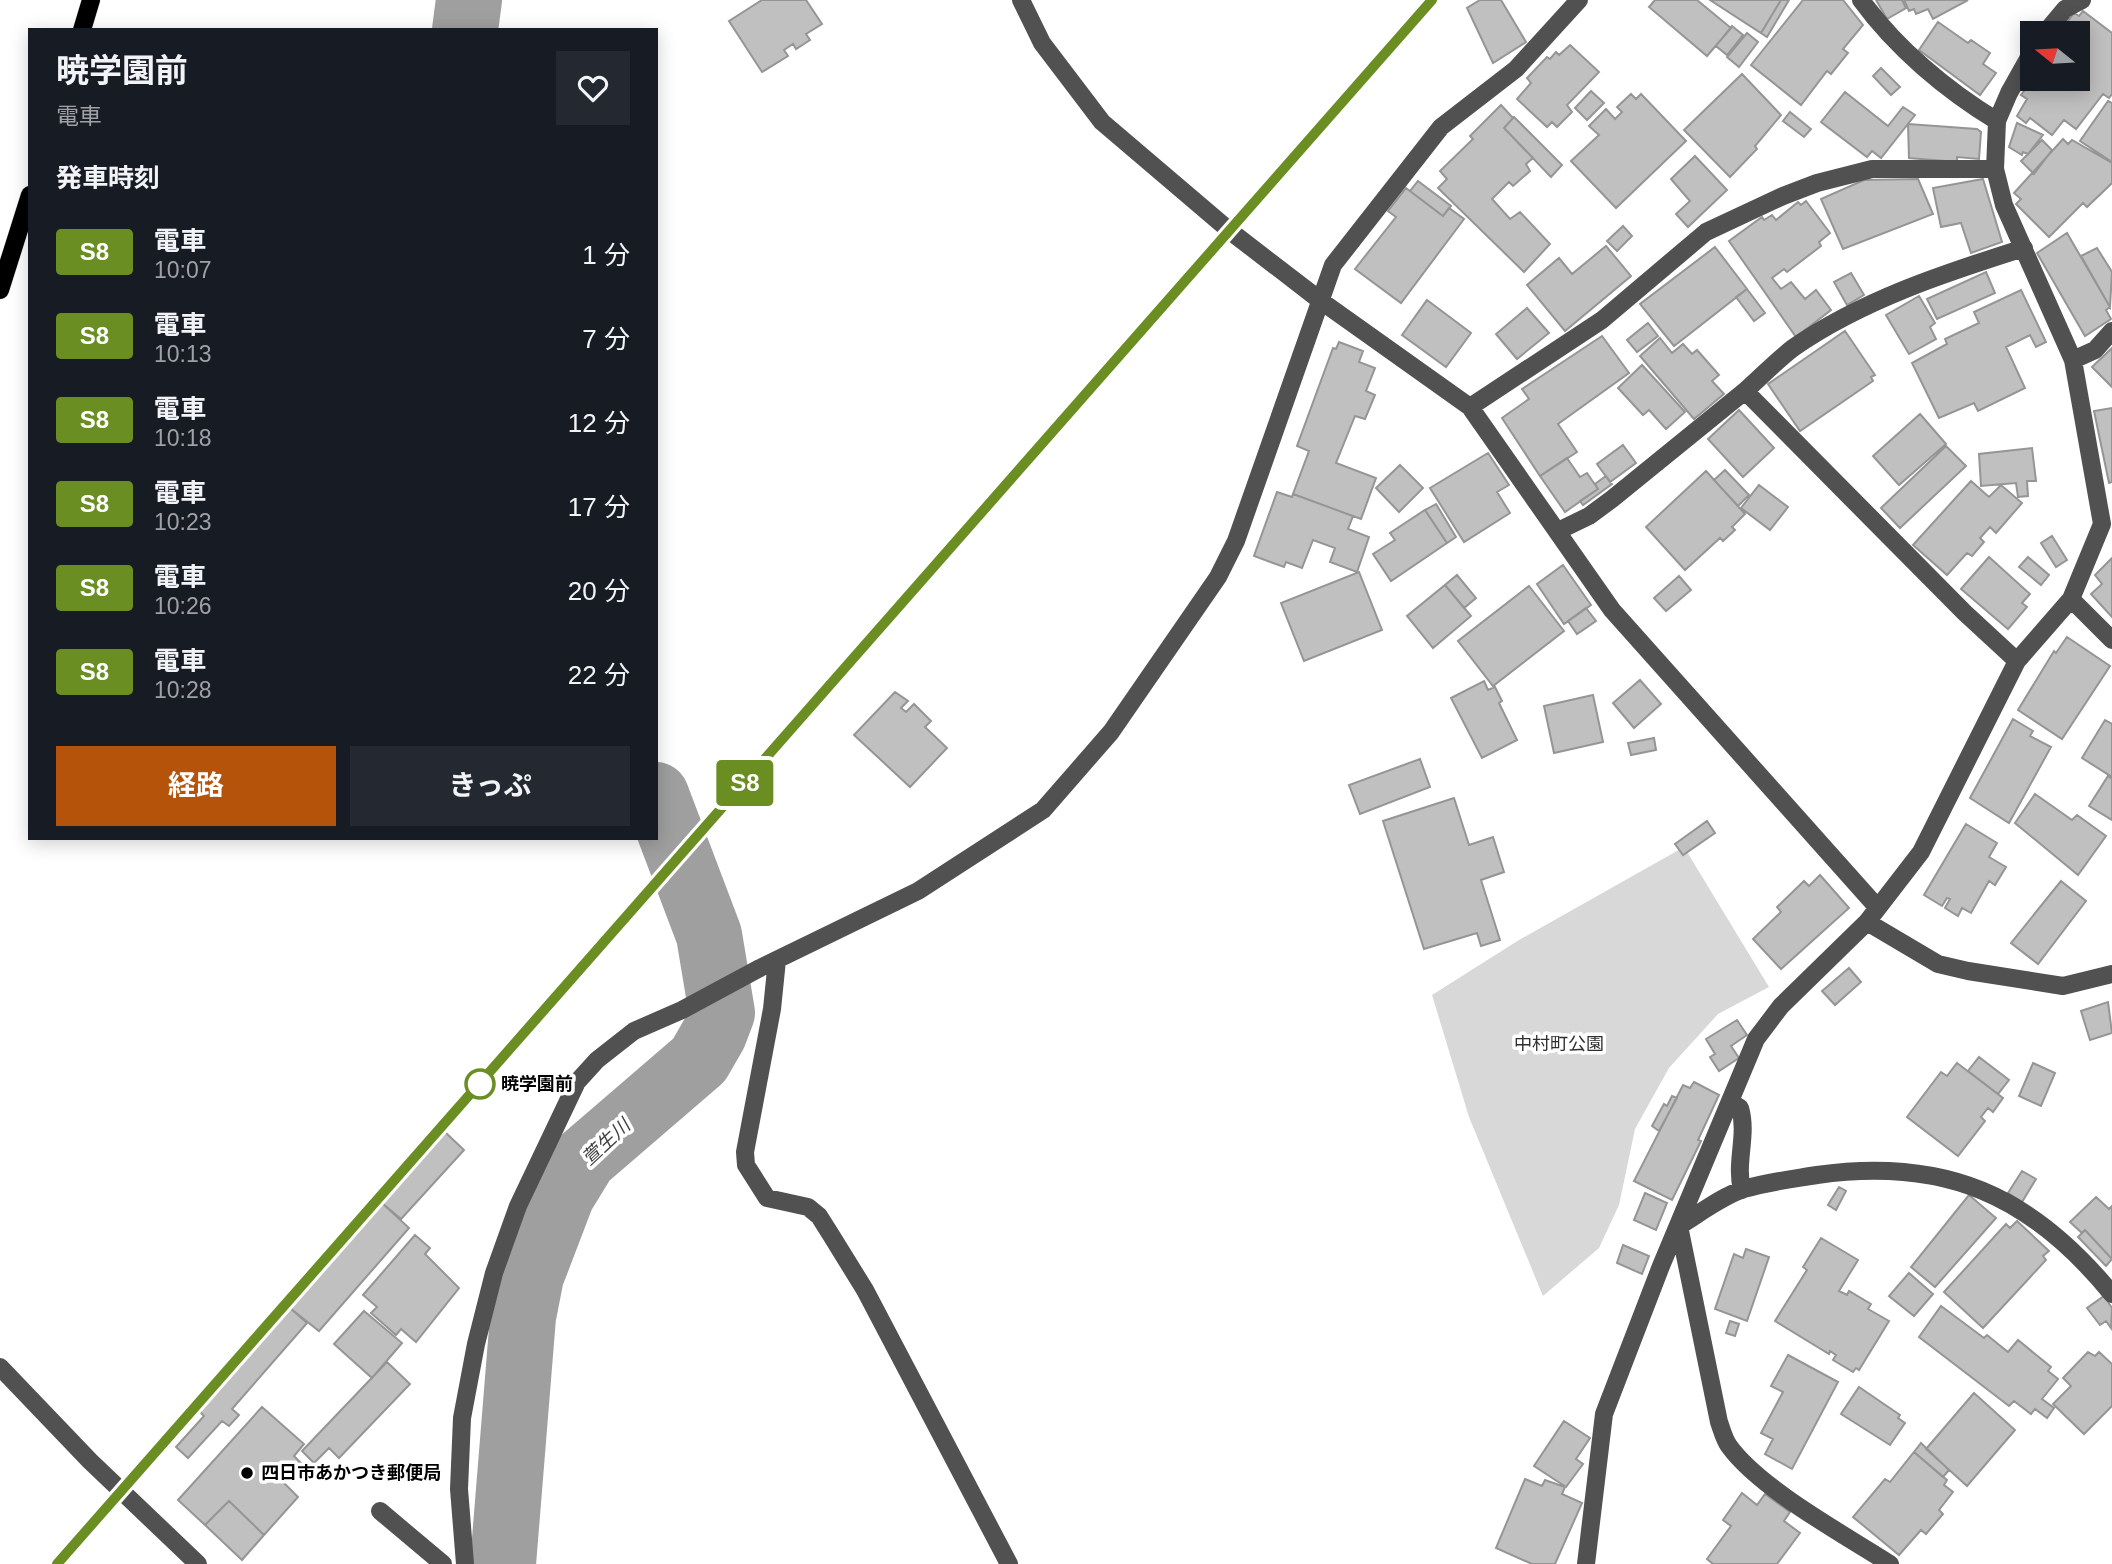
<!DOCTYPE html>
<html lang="ja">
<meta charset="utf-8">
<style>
:root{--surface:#171b24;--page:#242831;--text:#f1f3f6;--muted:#9ea1a6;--accent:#b45309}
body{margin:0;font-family:Helvetica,"Noto Sans JP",sans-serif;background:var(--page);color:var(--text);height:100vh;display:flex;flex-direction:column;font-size:26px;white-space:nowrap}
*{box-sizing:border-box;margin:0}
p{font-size:23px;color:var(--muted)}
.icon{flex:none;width:38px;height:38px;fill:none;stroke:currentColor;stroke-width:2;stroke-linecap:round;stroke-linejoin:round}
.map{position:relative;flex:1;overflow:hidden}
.panel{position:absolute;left:28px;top:28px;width:630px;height:812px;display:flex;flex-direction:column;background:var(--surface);border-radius:0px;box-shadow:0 4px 18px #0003}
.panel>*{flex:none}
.badge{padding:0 14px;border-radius:5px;font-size:24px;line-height:46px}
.needle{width:46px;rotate:288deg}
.buttons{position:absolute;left:2020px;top:21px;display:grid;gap:14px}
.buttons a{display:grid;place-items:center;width:70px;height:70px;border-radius:0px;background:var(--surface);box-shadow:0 4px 18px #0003;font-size:35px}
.map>.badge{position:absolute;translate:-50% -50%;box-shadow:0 0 0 4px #fff}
h2{padding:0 28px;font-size:26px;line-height:63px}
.round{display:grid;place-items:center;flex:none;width:74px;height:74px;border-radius:0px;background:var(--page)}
.overview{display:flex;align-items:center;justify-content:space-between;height:119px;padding:0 28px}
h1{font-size:33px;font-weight:700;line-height:52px}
.action{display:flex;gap:14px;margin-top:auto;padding:14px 28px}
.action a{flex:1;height:80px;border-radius:0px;background:var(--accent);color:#fff;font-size:28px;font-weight:700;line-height:80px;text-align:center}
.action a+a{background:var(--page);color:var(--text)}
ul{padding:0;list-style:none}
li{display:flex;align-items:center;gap:21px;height:84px;padding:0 28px}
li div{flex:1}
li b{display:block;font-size:26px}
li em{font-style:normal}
li .badge{min-width:77px;font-weight:700;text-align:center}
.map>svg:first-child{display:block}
.green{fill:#d8d8d8}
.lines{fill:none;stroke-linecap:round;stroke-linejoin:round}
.river{stroke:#9f9f9f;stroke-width:66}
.building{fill:#c0c0c0;stroke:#959595;stroke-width:2}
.major-casing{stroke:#dbdbdb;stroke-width:19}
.minor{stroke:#515151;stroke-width:18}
.major{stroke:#000;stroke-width:18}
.rail{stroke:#000;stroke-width:5;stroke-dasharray:10 3.5 2 3.5;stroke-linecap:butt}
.minor-bridge{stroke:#515151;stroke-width:18}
.line-casing{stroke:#fff;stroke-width:16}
.line{stroke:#6b8e23;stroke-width:10}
.stop-dot{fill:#fff;stroke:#6b8e23;stroke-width:3.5}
.poi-dot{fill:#000;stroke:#fff;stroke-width:2.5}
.labels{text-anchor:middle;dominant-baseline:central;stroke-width:7;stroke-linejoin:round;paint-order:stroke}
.park-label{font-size:18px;fill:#2f2f2f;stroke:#fff}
.stop-label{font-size:18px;font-weight:bold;fill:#000;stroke:#fff;text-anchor:start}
.poi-label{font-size:18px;font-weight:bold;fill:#000;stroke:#fff;text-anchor:start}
.water-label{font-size:19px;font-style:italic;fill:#404040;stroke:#fff}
</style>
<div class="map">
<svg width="2112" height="1564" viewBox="0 0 2112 1564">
<rect width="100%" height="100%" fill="#fff"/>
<path class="green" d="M1684 847 1769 987 1718 1014 1669 1068 1635 1129 1619 1205 1599 1248 1543 1296 1469 1117 1432 995 1519 940Z"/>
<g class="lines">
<path class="river" d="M465 30 469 0
M503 1564 523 1317 531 1276 562 1195 584 1159 699 1060 714 1034 722 1013 709 935 656 795"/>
</g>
<path class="building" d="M762 0H806L822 24 806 34 810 40 796 49 793 44 784 50 788 56 762 72 729 21Z
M1480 0H1501L1526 42 1493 63 1467 8Z
M1655 0H1697L1731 28 1707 56 1649 7Z
M1710 0H1781L1761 33Z
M1781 0H1789L1767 37 1761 33Z
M1803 0H1843L1863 25 1843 49 1848 53 1831 74 1827 71 1801 105 1751 65Z
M1876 0H1902L1906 8 1887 19Z
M1904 0H1968L1933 19 1928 9 1916 14 1914 9 1909 11Z
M2083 11 2112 33V94L2109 98 2103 94 2076 129 2064 120 2052 135 2030 118 2026 123 2017 116 2027 99 2021 95 2024 91 2021 89 2032 75V79H2077V33H2059L2074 13 2079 16Z
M1938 22 1968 43 1971 40 1990 53 1983 64 1996 73 1980 95 1919 50Z
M1732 26 1743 35 1727 55 1716 46Z
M1747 33 1758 42 1739 67 1727 57Z
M1570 45 1599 72 1567 105 1572 112 1557 127 1552 122 1547 127 1517 99 1531 83 1527 78 1547 57 1550 59 1556 52 1559 55Z
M1881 68 1900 87 1891 95 1873 76Z
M1742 74 1781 115 1755 146 1757 149 1730 177 1684 130Z
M1591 91 1604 103 1587 120 1575 108Z
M1845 92 1888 126 1903 107 1915 115 1881 158 1872 151 1867 157 1821 122Z
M1631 94 1636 99 1641 94 1686 141 1616 208 1571 161 1599 135 1589 126 1606 109 1615 119 1622 112 1617 107Z
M2108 101 2112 103V162L2080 141Z
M1501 105 1513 118 1504 128 1533 158 1526 164 1530 171 1513 186 1509 182 1492 199 1510 219 1520 212 1550 244 1524 272 1438 188 1447 179 1440 171 1473 139 1470 136Z
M1790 112 1811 129 1804 137 1783 121Z
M1514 117 1562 165 1551 177 1504 128Z
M2017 123 2043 135 2028 154 2023 152 2022 155 2009 147Z
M1908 124 1977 129 1981 132 1979 159 1957 157V162L1909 158Z
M2063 139 2068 144 2072 140 2112 163V183L2087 207 2083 203 2049 237 2016 204 2021 199 2014 193Z
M2042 140 2052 150 2034 174 2021 161Z
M1695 156 1727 190 1688 227 1676 214 1690 201 1671 179Z
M1918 179 1933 214 1843 249 1821 199 1864 180Z
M1983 179 2002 242 1971 253 1961 223 1941 227 1933 188Z
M1418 181 1451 206 1443 216 1410 191Z
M1406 188 1443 216 1449 208 1464 219 1401 303 1355 269 1396 217 1388 211Z
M1806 201 1830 233 1819 242 1821 246 1787 272 1784 269 1772 278 1781 289 1791 282 1805 299 1816 290 1831 310 1796 337 1729 241 1762 217 1764 220 1772 215 1776 220 1798 202 1801 205Z
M1623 226 1632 236 1617 251 1607 241Z
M2067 233 2110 307 2106 310 2111 319 2085 336 2037 253Z
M1606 246 1631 276 1565 331 1527 285 1559 258 1572 274Z
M1715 247 1747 289 1674 346 1640 304Z
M2097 248 2112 272 2110 307 2081 256Z
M1986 272 1995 293 1937 319 1927 299Z
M1851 273 1864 295 1847 305 1834 282Z
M1747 289 1765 313 1754 321 1736 297Z
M2021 290 2046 342 2036 347 2030 335 2006 347 2025 388 1978 411 1974 403 1939 418 1912 363 1947 344 1945 339 1979 323 1974 312Z
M1919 296 1935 323 1930 327 1936 339 1909 354 1886 315Z
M1427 300 1471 333 1446 367 1402 335Z
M1527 308 1549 333 1517 359 1496 334Z
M1648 323 1658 336 1637 352 1627 340Z
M1845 331 1875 375 1871 377 1873 381 1800 431 1768 384Z
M1602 336 1629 373 1558 424 1577 452 1540 476 1502 418 1529 399 1522 389Z
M1660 338 1672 353 1683 344 1692 354 1697 350 1719 375 1712 381 1724 394 1694 419 1640 356Z
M1339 342 1363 351 1359 362 1375 368 1366 391 1375 395 1365 419 1355 416 1336 463 1376 478 1361 519 1293 494 1309 451 1297 446 1333 348 1336 349Z
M2112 348V387L2092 367Z
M1642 365 1685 412 1666 429 1649 410 1643 415 1618 388Z
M2112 408V482L2109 483 2094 411Z
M1739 410 1774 448 1743 477 1708 439Z
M1920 414 1946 444 1899 485 1873 456Z
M1623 445 1636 463 1610 482 1597 464Z
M1946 446 1966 466 1900 528 1881 508Z
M2032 448 2036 481H2027L2028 496 2018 497 2016 483 1981 486 1979 454Z
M1488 453 1509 485 1497 492 1510 513 1464 542 1430 488Z
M1567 458 1580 477 1587 473 1598 489 1565 512 1540 476Z
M1400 465 1423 488 1399 512 1376 488Z
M1725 470 1749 495 1738 506 1714 480Z
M1706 471 1745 514 1732 527 1735 530 1723 541 1720 538 1685 570 1646 527Z
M1606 476 1612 484 1583 505 1580 501 1598 489 1595 484Z
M1971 481 1989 497 2001 485 2022 503 1996 533 1990 527 1980 538 1984 542 1972 556 1967 553 1947 575 1913 545Z
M1759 485 1788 507 1770 530 1741 508Z
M1277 492 1292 497 1293 494 1353 516 1348 529 1369 537 1357 572 1330 562 1335 548 1313 540 1302 568 1286 562 1284 567 1254 556Z
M1436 504 1456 537 1447 543 1425 510Z
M1425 510 1447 543 1391 581 1373 554 1395 540 1390 533Z
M2052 536 2067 560 2056 567 2041 543Z
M1989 557 2030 594 2022 603 2027 607 2008 629 1961 589Z
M2028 557 2049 575 2041 585 2019 567Z
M2112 558V617L2091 594 2102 584 2095 575Z
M1563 565 1591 605 1564 624 1537 584Z
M1359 572 1382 630 1304 661 1281 603Z
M1457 575 1476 598 1464 608 1445 585Z
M1679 576 1691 590 1666 611 1654 598Z
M1445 585 1471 616 1433 648 1407 616Z
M1529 586 1564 631 1493 686 1458 641Z
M1586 608 1596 621 1577 634 1568 621Z
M2067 637 2110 666 2062 739 2018 710 2054 651 2056 653Z
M1640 680 1661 704 1634 728 1613 703Z
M1484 681 1488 690 1495 687 1502 701 1499 703 1517 740 1482 758 1451 698Z
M895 692 908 701 901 708 906 712 914 704 931 721 925 727 947 748 910 787 854 735Z
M1593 695 1603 742 1554 753 1544 706Z
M2013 719 2033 731 2030 736 2051 747 2009 823 1970 798Z
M2105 720 2112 724V777L2082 758Z
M1654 738 1656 750 1631 755 1628 743Z
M1420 759 1430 787 1360 814 1349 785Z
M2108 776 2112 779V820L2089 806Z
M2035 794 2072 820 2077 815 2106 836 2078 875 2015 823Z
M1454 798 1469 845 1493 837 1504 872 1481 880 1500 940 1481 946 1477 933 1424 949 1383 821Z
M1707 821 1715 833 1683 855 1675 844Z
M1966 824 1997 843 1989 857 2006 867 1995 885 1989 881 1971 913 1962 908 1958 916 1945 908 1950 899 1947 898 1942 906 1924 895Z
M1820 875 1849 908 1781 969 1753 939 1781 912 1777 907 1804 881 1809 886Z
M2061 881 2086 901 2038 964 2011 943Z
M1849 968 1861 982 1835 1005 1822 991Z
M2108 1002 2112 1033 2090 1040 2081 1011Z
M1737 1020 1747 1035 1731 1046 1739 1058 1719 1071 1710 1057 1715 1054 1706 1039Z
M1979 1057 2009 1080 1998 1094 1968 1071Z
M1957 1063 2003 1098 1993 1112 1988 1108 1981 1117 1985 1121 1958 1156 1907 1117 1941 1072 1947 1076Z
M2033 1063 2055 1073 2041 1106 2019 1096Z
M1694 1082 1719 1095 1698 1140 1701 1141 1672 1200 1634 1181 1683 1085 1690 1088Z
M1672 1096 1677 1098 1659 1131 1652 1126 1664 1104 1667 1106Z
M445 1132 464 1150 401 1219 382 1203Z
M2022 1171 2036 1179 2022 1202 2008 1193Z
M1839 1187 1846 1191 1836 1210 1828 1205Z
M1645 1193 1667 1203 1656 1230 1634 1220Z
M1969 1195 1996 1218 1935 1287 1911 1267Z
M2096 1197 2109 1209 2112 1206V1259L2085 1230 2082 1233 2070 1222Z
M382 1203 409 1228 319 1331 290 1308Z
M2017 1221 2049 1251 2043 1256 2046 1260 1983 1328 1944 1292 2006 1224 2010 1228Z
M2085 1230 2112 1259 2106 1266 2078 1237Z
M415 1235 430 1248 425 1254 459 1288 416 1342 401 1329 396 1335 371 1313 377 1307 363 1295Z
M1821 1238 1858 1260 1839 1291 1847 1295 1849 1291 1871 1304 1868 1309 1889 1321 1859 1370 1856 1368 1853 1372 1833 1360 1836 1355 1830 1351 1829 1354 1775 1321 1807 1270 1803 1267Z
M1623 1245 1649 1256 1642 1274 1617 1263Z
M1746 1249 1769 1257 1747 1321 1715 1309 1734 1254 1743 1258Z
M1909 1273 1933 1294 1914 1316 1889 1296Z
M2104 1296 2112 1308 2111 1328 2106 1321 2100 1325 2087 1308Z
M1941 1306 1984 1338 1987 1335 2008 1352 2018 1340 2051 1367 2048 1371 2058 1379 2042 1399 2054 1408 2047 1418 2035 1409 2031 1414 2014 1401 2009 1406 1919 1337Z
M290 1308 307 1323 232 1409 239 1415 229 1426 222 1421 188 1458 176 1447 204 1416 199 1411Z
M364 1311 402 1343 372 1378 334 1344Z
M1730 1321 1739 1324 1735 1336 1726 1333Z
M2088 1352 2095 1356 2099 1352 2112 1364V1406L2084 1434 2053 1404 2071 1386 2063 1378Z
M1788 1355 1838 1382 1792 1469 1765 1454 1773 1439 1761 1433 1783 1392 1771 1386Z
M387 1362 410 1384 339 1458 329 1448 314 1463 302 1451Z
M1859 1387 1900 1415 1898 1418 1905 1423 1890 1445 1841 1414Z
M1974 1393 2015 1430 1967 1486 1926 1449Z
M262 1407 304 1444 294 1456 301 1463 284 1483 298 1497 264 1535 229 1501 205 1525 178 1500Z
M1564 1421 1590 1438 1576 1459 1583 1464 1566 1487 1534 1466Z
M1921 1443 1949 1470 1943 1477 1914 1452Z
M1914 1452 1947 1480 1944 1485 1953 1492 1939 1510 1943 1514 1926 1534 1921 1530 1899 1555 1853 1517 1885 1479 1890 1482Z
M1525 1479 1542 1486 1545 1480 1565 1487 1562 1494 1582 1503 1555 1564H1532L1496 1548Z
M1742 1493 1757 1505 1765 1494 1790 1512 1784 1521 1800 1533 1777 1564H1713L1707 1559 1731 1526 1723 1520Z
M229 1501 264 1535 242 1560 205 1525Z"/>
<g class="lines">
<defs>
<path id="major" d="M82 30 91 0
M0 290 30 195"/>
</defs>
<use href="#major" class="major-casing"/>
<path class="minor" d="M1021 0 1042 43 1102 122 1230 231 1321 301 1470 407 1612 610 1877 907
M1861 0C1896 48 1946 90 1997 121
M2045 33 2065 9 2082 0
M2073 360 2095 350 2112 331
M1745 391C1761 377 1776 361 1793 348 1862 300 1945 273 2024 248
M1470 407 1602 320 1706 232 1783 196 1817 183 1872 169H1995
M1558 531 1589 516 1612 499 1745 391 1965 613 2017 661
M2071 599 2112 640
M1867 922 1938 964 1968 971 2063 986 2112 974
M777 960 772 1009 745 1152 746 1165 767 1198 808 1207 819 1216 831 1235 865 1290 1009 1564
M1732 1103 1740 1108C1748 1135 1735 1162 1742 1190
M1679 1226C1699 1214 1722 1196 1744 1189 1767 1182 1793 1179 1817 1175 1945 1157 2031 1195 2112 1294
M1679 1226 1719 1422C1722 1430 1724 1439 1729 1446 1760 1489 1845 1535 1890 1564
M380 1511 443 1564
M465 1564 459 1489 462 1418 476 1344 494 1273 518 1206 577 1082 597 1060 634 1031 682 1010 760 968 918 891 1043 810 1111 732 1218 577 1236 541 1333 265 1441 127 1516 69 1579 0
M1586 1564 1604 1414 1661 1266 1756 1039 1781 1006 1867 922 1921 852 2017 661 2071 599 2102 524 2073 360 2004 205 1995 169 1997 121 2009 93 2032 52"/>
<use href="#major" class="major"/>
<path class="rail" d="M57 1564 1432 0"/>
<path class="minor-bridge" d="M0 1367 90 1461 198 1564"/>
</g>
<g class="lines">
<defs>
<path id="line" d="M57 1564 1432 0"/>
</defs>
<use href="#line" class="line-casing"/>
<use href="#line" class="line"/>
</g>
<circle class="stop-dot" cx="480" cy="1084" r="14"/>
<circle class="poi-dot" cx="247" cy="1473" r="7"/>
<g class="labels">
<g class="park-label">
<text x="1559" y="1044">中村町公園</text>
</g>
<g class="stop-label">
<text x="501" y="1084">暁学園前</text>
</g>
<g class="poi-label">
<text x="261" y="1473">四日市あかつき郵便局</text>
</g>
<g class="water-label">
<text transform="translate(606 1142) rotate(-43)">萱生川</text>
</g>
</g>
</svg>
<div class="buttons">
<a><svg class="needle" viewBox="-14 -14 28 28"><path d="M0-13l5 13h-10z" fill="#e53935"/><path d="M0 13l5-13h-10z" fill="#9ea1a6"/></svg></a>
</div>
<b class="badge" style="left:745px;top:783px;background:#6b8e23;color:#fff">S8</b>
<section class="panel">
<div class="overview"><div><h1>暁学園前</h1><p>電車</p></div><a class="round"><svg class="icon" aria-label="heart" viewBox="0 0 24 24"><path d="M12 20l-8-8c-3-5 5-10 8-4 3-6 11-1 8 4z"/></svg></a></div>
<h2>発車時刻</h2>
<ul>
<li><span class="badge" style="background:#6b8e23;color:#fff">S8</span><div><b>電車</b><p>10:07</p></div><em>1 分</em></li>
<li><span class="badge" style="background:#6b8e23;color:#fff">S8</span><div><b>電車</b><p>10:13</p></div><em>7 分</em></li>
<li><span class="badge" style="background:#6b8e23;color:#fff">S8</span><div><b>電車</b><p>10:18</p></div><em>12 分</em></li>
<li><span class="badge" style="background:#6b8e23;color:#fff">S8</span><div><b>電車</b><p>10:23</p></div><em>17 分</em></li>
<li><span class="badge" style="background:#6b8e23;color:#fff">S8</span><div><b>電車</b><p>10:26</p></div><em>20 分</em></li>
<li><span class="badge" style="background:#6b8e23;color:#fff">S8</span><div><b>電車</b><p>10:28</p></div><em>22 分</em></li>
</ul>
<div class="action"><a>経路</a><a>きっぷ</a></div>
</section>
</div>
